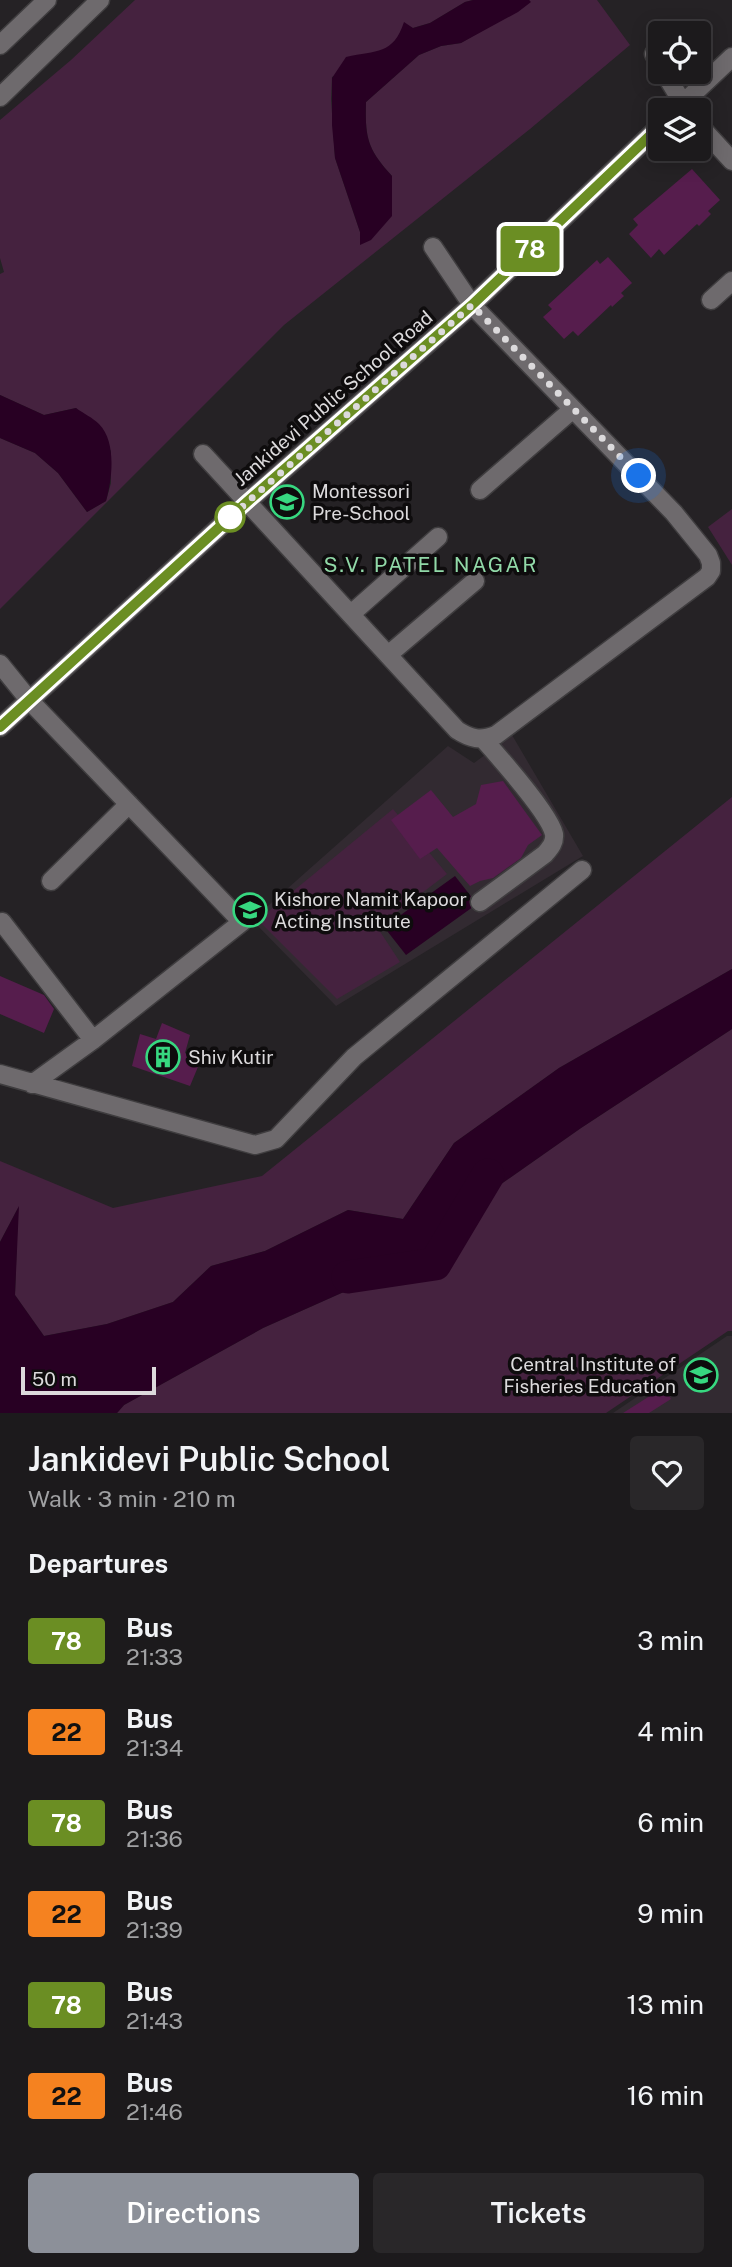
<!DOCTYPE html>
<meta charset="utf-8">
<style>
:root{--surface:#1c1a1c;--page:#292729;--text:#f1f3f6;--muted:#a0a1a3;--line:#3a383b;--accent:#8c9099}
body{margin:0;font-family:"Public Sans",sans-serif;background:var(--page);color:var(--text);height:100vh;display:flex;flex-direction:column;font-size:26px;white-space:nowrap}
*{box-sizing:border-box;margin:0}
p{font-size:23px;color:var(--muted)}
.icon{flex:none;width:38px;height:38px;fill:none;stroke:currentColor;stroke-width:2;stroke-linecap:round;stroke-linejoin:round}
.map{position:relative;height:1413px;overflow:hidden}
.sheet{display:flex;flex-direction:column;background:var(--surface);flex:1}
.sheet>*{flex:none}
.badge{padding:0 14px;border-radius:5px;font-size:24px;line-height:46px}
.tools{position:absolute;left:648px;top:21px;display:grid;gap:14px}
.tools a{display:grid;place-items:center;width:63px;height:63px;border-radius:7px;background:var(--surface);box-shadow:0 4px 18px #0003,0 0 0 2px var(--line);font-size:35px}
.scale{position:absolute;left:21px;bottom:18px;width:135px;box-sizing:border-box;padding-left:7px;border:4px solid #dcdadc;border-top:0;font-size:19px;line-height:24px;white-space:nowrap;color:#dcdadc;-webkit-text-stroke:5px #0e0c0d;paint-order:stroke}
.you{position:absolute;width:35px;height:35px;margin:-18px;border:5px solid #fff;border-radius:50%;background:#1a73e8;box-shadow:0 0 0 10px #1a73e833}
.map>.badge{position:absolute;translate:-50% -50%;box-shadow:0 0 0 4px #fff}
h2{padding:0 28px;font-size:26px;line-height:63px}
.round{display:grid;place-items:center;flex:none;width:74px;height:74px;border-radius:7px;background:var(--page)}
.summary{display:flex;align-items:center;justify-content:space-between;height:119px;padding:0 28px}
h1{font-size:33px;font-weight:600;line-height:52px}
.primary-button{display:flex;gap:14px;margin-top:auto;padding:14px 28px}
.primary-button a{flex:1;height:80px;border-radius:7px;background:var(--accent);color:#fff;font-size:28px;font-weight:600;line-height:80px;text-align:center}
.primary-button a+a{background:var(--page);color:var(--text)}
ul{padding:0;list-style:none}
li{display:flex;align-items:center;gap:21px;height:91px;padding:0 28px}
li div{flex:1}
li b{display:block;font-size:26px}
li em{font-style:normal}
li .badge{min-width:77px;font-weight:700;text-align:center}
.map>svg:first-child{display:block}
.built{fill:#322a31}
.green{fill:#45223f}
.water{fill:#280023}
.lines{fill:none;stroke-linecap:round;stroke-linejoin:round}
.river{stroke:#280023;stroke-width:33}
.building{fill:#561d4d}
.minor-casing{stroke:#3f3d3f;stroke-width:21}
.minor{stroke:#6e6a6d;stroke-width:18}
.line-casing{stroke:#fff;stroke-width:16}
.line{stroke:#6b8e23;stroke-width:10}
.walk{stroke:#dcdadc;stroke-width:7;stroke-dasharray:0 12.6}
.stop-dot{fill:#fff;stroke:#6b8e23;stroke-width:3.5}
.labels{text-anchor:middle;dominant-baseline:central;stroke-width:7;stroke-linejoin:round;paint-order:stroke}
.street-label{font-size:19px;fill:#dcdadc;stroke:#0e0c0d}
.poi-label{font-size:19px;fill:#dcdadc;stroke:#0e0c0d;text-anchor:start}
.neighbourhood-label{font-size:21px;letter-spacing:2px;fill:#91d9a8;stroke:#0e0c0d}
</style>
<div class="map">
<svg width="732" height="1413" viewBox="0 0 732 1413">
<rect width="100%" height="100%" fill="#252225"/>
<path class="built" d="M512 735 583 856 336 1006 252 920 448 746 474 763Z
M727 1336H732V1413H613Z"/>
<path class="green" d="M135 0H473L465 2 430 23 413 28 389 48 332 77 331 99 335 158 360 232V244L392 176C367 149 365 137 366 102L419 55 441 46 461 43 530 2 529 0H597L630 45 530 129 284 325 0 609V438L35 453 58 473 87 512 106 501 111 483V451L76 408 44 415 0 395V274L4 272 0 258V120L71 60Z
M732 509V565L708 527Z
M732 797V969L559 1068 454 1143 403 1219 348 1210 265 1251 211 1266 173 1302 107 1324 44 1336 15 1295 18 1208 0 1242V1161L113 1208 262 1176Z
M393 809 447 874 377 927 400 962 337 999 258 920Z
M732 1029V1331H728L606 1413H117L124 1405 263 1328 411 1262 487 1194 581 1128Z"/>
<path class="water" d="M473 0H529L531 2 518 12 461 43 441 46 419 55 366 102C365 137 367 149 392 176V216L371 240 360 245V232L335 158 332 125V78L346 57C377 50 393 55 404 22L413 28 430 23 465 2Z
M0 395 44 415 76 408C83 413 93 418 99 424 117 442 112 480 106 501L87 512 58 473 35 453 0 438Z
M455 876 477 904 406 955 384 927Z
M732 969V1029L581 1128 487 1194 411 1262 263 1328 124 1405 117 1413H0V1242L19 1206 15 1295 44 1336 107 1324 173 1302 211 1266 265 1251 348 1210 403 1219 454 1143 559 1068Z"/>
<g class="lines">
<path class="river" d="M348 1277 435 1264 488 1175"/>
</g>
<path class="building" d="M692 169 720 200 708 211 711 214 699 226 697 224 664 255 659 249 651 258 629 234 638 225 633 219Z
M608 257 632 283 621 293 624 296 612 307 611 305 578 336 573 331 564 339 543 317 552 309 548 305 597 260 600 264Z
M503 781 542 835 528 845 521 858 493 878 480 881 470 886 437 848 420 859 391 820 431 790 453 817 476 804 481 785Z
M0 976 44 995 54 1009 44 1033 0 1014Z
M162 1023 190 1035 185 1053 200 1062 190 1086 132 1066 140 1034 156 1039Z
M664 1387 671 1399 649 1413H623Z"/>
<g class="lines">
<defs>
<path id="minor" d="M0 45 47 0
M654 54 660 64
M664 72 687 110
M0 97 100 0
M676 110 732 57
M698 124 732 161
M711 300 732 281
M203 454 457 730C471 739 480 741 496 735L707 577 711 571V563L708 555 674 513 472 305 433 247
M480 490 573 409
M351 614 438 537
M388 655 475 581
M0 664 30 701 242 922 93 1040 32 1084
M0 727 247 502 472 305 660 126
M51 881 129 804
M480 902 545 854C550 848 555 843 554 834 550 814 499 757 484 740
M2 922 93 1040
M0 1074 255 1145 276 1139 354 1057 582 870"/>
</defs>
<use href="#minor" class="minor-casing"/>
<use href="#minor" class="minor"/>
</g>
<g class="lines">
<defs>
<path id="line" d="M0 727 247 502 472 305 660 126"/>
</defs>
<use href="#line" class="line-casing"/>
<use href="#line" class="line"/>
<path class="walk" d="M230 517 227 520 472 305 639 476"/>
</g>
<defs>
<symbol id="school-ring" viewBox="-11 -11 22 22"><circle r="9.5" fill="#0e0c0d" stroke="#37d880" stroke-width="1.5"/><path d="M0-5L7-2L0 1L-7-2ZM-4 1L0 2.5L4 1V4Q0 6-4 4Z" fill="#37d880"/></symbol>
<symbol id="building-ring" viewBox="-11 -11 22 22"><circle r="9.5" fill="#0e0c0d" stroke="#37d880" stroke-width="1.5"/><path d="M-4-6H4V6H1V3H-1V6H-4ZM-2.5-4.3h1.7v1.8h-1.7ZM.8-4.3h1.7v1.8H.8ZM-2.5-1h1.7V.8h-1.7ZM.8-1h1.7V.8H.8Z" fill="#37d880"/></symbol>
<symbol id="university-ring" viewBox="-11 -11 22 22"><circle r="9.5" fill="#0e0c0d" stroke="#37d880" stroke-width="1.5"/><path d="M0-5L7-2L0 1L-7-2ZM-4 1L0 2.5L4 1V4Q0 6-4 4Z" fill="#37d880"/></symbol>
</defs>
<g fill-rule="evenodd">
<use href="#school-ring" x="268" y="483" width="38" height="38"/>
<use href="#school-ring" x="231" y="891" width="38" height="38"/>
<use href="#building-ring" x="144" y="1038" width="38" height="38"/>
<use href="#university-ring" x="682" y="1356" width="38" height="38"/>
</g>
<circle class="stop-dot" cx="230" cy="517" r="14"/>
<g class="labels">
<g class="street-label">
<text transform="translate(333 398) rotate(-41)">Jankidevi Public School Road</text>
</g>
<g class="poi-label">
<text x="312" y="491">Montessori<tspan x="312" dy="22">Pre-School</tspan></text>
<text x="274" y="899">Kishore Namit Kapoor<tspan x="274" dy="22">Acting Institute</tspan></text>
<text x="188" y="1057">Shiv Kutir</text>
<text x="676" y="1364" text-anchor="end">Central Institute of<tspan x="676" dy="22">Fisheries Education</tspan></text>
</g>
<g class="neighbourhood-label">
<text x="431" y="564">S.V. PATEL NAGAR</text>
</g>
</g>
</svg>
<div class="tools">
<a><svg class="icon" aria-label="locate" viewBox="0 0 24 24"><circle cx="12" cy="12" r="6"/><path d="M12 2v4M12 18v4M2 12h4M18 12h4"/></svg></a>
<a><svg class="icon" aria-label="layers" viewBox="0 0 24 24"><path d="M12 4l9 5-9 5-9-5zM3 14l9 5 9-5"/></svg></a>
</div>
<div class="scale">50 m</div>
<div class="you" style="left:639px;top:476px"></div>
<b class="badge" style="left:530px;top:249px;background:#6b8e23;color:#fff">78</b>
</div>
<section class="sheet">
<div class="summary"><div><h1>Jankidevi Public School</h1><p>Walk · 3 min · 210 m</p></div><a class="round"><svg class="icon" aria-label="heart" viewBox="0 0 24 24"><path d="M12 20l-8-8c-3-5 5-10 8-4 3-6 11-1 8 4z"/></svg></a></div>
<h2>Departures</h2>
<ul>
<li><span class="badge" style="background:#6b8e23;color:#fff">78</span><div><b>Bus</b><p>21:33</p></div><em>3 min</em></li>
<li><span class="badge" style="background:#f58220;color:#111">22</span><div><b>Bus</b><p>21:34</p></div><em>4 min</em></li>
<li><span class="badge" style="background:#6b8e23;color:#fff">78</span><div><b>Bus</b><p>21:36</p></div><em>6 min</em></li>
<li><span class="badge" style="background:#f58220;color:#111">22</span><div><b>Bus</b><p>21:39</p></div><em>9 min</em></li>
<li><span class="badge" style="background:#6b8e23;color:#fff">78</span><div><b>Bus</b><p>21:43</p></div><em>13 min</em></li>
<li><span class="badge" style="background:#f58220;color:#111">22</span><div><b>Bus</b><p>21:46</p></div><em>16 min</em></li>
</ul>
<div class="primary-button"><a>Directions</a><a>Tickets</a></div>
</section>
